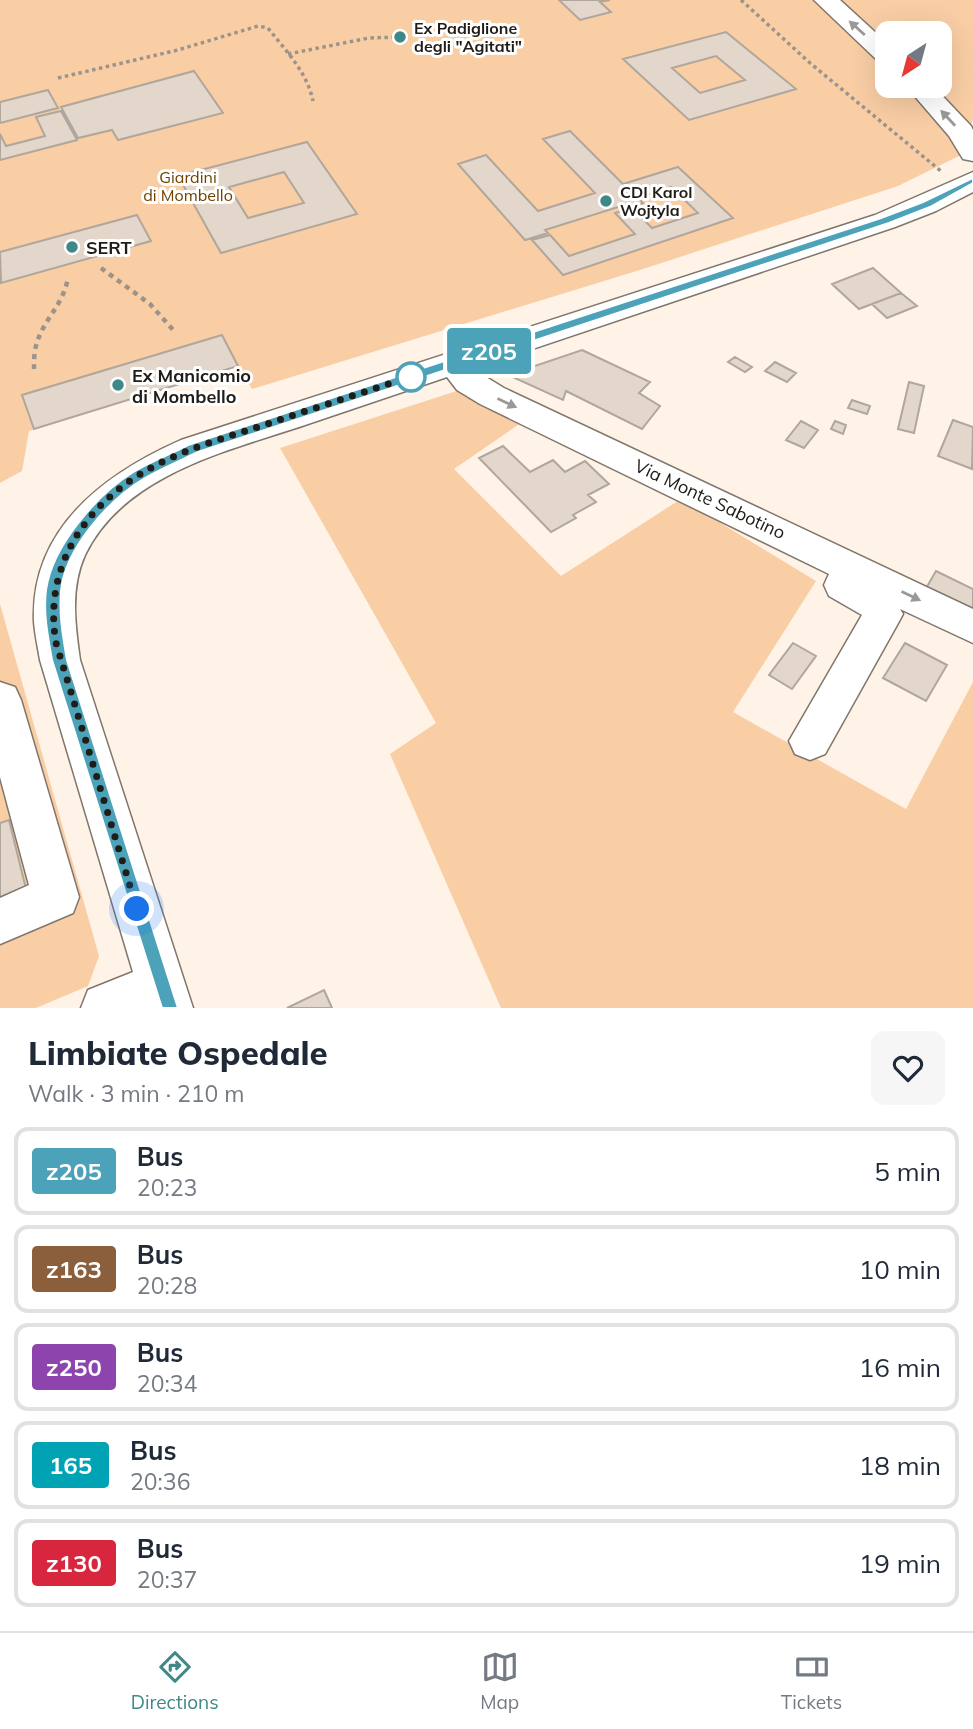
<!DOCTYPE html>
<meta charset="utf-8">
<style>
:root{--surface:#fff;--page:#f6f6f7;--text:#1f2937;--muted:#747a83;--line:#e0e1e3;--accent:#408888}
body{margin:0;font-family:Mulish,sans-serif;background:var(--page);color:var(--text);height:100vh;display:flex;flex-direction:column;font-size:26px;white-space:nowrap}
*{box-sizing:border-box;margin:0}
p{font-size:23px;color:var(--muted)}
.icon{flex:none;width:38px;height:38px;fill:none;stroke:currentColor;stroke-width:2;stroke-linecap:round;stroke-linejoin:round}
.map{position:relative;height:1008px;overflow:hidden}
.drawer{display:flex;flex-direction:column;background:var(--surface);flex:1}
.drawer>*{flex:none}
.badge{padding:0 14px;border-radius:5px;font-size:24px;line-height:46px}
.needle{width:46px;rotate:216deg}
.buttons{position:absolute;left:875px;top:21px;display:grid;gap:14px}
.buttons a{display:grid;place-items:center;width:77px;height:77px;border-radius:14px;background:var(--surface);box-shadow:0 7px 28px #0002;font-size:35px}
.you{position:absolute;width:35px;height:35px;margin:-18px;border:5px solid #fff;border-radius:50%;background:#1a73e8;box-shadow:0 0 0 10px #1a73e833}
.map>.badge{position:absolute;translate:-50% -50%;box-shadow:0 0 0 4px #fff}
.round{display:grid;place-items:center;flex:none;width:74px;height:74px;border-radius:14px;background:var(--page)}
.headline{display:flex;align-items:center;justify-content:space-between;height:119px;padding:0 28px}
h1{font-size:33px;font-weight:800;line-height:52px}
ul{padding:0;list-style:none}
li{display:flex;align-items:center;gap:21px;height:88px;margin:0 14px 10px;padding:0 14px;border:4px solid var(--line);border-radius:14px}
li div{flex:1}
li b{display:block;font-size:26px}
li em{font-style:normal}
li .badge{min-width:77px;font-weight:700;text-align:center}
.tabs{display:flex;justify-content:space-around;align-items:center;height:98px;border-top:2px solid var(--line);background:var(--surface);font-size:19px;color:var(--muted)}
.tabs a{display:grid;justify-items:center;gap:4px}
.tabs .current{color:var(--accent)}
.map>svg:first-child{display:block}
.green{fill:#f9cea5;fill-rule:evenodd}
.building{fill:#e3d7cc;stroke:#b1a69b;stroke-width:2;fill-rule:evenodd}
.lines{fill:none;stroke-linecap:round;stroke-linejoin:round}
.minor-casing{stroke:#80766b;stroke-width:3}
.path-far1{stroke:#9c938b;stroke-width:3.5;stroke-dasharray:3.5 3.5;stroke-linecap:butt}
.path{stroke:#9c938b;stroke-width:4.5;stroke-dasharray:5 5;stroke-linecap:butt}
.minor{fill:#fff;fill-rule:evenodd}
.oneway{fill:#9b9997}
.line{fill:#4ca2b8;stroke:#fff;stroke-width:2}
.walk{stroke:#201c18;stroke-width:7;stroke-dasharray:0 12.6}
.poi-dot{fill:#408888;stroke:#fff;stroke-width:2.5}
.stop-dot{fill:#fff;stroke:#4ca2b8;stroke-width:3.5}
.labels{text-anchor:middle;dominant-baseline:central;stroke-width:6;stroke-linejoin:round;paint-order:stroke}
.far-poi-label{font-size:16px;font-weight:bold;fill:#201c18;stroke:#fff;text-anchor:start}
.far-park-label{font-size:16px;fill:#714100;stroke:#fff}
.poi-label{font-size:18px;font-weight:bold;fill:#201c18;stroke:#fff;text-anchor:start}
.street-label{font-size:18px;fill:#201c18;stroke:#fff}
</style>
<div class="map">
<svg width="973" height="1008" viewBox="0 0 973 1008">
<rect width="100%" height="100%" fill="#fff2e7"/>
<path class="green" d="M0 0H973V118L965 153 898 186 643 269 252 389 238 366 29 431 22 471 0 483ZM887 33H940V86H887Z
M466 388 528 418 454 469 561 576 681 499 816 581 733 712 906 809 973 682V1008H501L390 754 436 723 280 448Z
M0 604 99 956 88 986 36 1008H0Z"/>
<path class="building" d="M559 0H610L600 2 611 12 580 20Z
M726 32 796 89 689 120 623 59ZM716 56 745 80 700 93 672 68Z
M194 71 223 113 118 140 112 130 78 138 61 107Z
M48 90 58 108 0 123V102Z
M61 111 77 140 0 160V134L6 146 45 136 36 117Z
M570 131 623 184 678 167 733 218 563 275 532 240 550 235 569 256 635 234 615 213 632 208 652 228 698 213 671 187 638 198 643 203 622 210 618 207 545 230 548 233 525 240 458 164 486 155 538 211 595 193 543 139Z
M307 142 357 214 221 253 178 176ZM284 172 304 203 248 218 229 187Z
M137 215 151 241 1 283 0 252Z
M873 268 901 293 859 309 832 284Z
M901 293 917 306 887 318 872 304Z
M222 335 238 366 34 429 22 395Z
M582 350 650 382 639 393 660 406 642 429 566 391 563 400 508 375Z
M735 357 752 367 745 372 728 362Z
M775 362 796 373 787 382 765 371Z
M909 382 924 386 914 433 898 429Z
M852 400 870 406 867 414 848 408Z
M953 420 973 427 972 469 938 456Z
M801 421 818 430 804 448 786 440Z
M835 421 846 425 843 434 831 429Z
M503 446 530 472 553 460 565 472 585 461 609 484 588 495 596 502 573 515 576 518 551 532 479 458Z
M936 571 973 589V614L925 590Z
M793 643 816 656 792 689 769 675Z
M905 643 947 665 926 701 883 678Z
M9 820 26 889 0 899V823Z
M324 990 332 1008H287Z"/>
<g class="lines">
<defs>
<path id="minor" d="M814 0H840L887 43V64L878 61Z
M906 86H933L971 126 973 130V161L963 159 949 136Z
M973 172V192L936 211 895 227 476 368 481 374 504 388 973 609V643L900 609 903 614 897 625 825 754 810 760 795 754 789 741 862 615 829 596 824 585 829 574 480 404 457 390 447 377C400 393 352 409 305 425 228 451 124 474 85 555 70 588 75 625 80 660L193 1008H81L88 990 133 972 40 660C38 648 35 635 34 622 30 529 104 474 181 440L875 215Z
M0 682 15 687 21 700 79 897 73 913 0 944V898L29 885 0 777Z"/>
</defs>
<use href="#minor" class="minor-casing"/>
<path class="path-far1" d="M741 0 810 63 942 172
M288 54 369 38 400 37
M58 78 178 50 258 26 268 28C286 51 307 72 313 101"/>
<path class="path" d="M101 268 150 304 174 331
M34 369C34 362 34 353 36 346 43 319 62 308 68 278"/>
<use href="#minor" class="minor"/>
</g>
<defs><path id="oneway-solid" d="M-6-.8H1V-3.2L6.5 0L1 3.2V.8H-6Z" transform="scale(1.75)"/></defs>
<g class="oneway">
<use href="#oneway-solid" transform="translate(857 28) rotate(-138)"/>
<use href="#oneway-solid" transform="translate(948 118) rotate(-133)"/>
<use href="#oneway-solid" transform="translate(507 403) rotate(25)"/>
<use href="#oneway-solid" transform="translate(911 596) rotate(26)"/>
</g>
<path class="line" d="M973 178V183L930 207 889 223 198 452C180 461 162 468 145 478 109 499 65 549 61 591 59 615 63 637 67 660L178 1008H162L52 660C48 637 43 614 46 590 52 546 97 494 135 471 152 461 171 454 188 445L881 218 923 202Z"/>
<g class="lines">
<path class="walk" d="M137 909 56 643C42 560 92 496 164 461 198 445 234 435 270 423 318 407 367 391 416 375L411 377"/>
</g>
<g class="poi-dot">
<circle cx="400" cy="37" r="7"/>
<circle cx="606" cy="201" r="7"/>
<circle cx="72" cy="247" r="7"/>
<circle cx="118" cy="385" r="7"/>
</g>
<circle class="stop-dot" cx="411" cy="377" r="14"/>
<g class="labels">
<g class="far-poi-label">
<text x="414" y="28">Ex Padiglione<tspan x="414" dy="18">degli "Agitati"</tspan></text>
<text x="620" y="192">CDI Karol<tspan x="620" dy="18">Wojtyla</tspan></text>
</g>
<g class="far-park-label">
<text x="188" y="177">Giardini<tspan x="188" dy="18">di Mombello</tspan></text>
</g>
<g class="poi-label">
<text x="86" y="247">SERT</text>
<text x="132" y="375">Ex Manicomio<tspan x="132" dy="21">di Mombello</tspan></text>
</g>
<g class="street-label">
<text transform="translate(710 499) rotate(25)">Via Monte Sabotino</text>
</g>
</g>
</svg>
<div class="buttons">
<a><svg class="needle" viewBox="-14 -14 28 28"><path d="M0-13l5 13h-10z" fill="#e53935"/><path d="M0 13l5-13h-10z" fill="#747a83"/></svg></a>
</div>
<div class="you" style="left:137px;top:909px"></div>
<b class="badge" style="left:489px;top:351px;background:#4ca2b8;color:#fff">z205</b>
</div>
<section class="drawer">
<div class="headline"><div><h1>Limbiate Ospedale</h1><p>Walk · 3 min · 210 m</p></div><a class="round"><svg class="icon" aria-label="heart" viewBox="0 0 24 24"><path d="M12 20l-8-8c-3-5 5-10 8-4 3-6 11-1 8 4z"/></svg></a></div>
<ul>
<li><span class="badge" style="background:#4ca2b8;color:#fff">z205</span><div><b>Bus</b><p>20:23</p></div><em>5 min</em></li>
<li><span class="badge" style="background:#8b5e3c;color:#fff">z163</span><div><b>Bus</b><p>20:28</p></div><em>10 min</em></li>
<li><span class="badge" style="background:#8e44ad;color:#fff">z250</span><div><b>Bus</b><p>20:34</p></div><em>16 min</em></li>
<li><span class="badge" style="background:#00a3b4;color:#fff">165</span><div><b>Bus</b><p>20:36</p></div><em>18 min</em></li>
<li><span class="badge" style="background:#d7263d;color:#fff">z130</span><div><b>Bus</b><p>20:37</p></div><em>19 min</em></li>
</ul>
</section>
<nav class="tabs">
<a class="current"><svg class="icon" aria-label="directions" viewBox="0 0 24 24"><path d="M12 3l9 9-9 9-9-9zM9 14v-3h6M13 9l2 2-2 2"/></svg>Directions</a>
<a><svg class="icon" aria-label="map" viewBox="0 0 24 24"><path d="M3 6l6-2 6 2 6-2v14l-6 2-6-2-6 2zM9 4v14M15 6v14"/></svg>Map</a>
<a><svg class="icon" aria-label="tickets" viewBox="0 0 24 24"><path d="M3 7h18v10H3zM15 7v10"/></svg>Tickets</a>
</nav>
